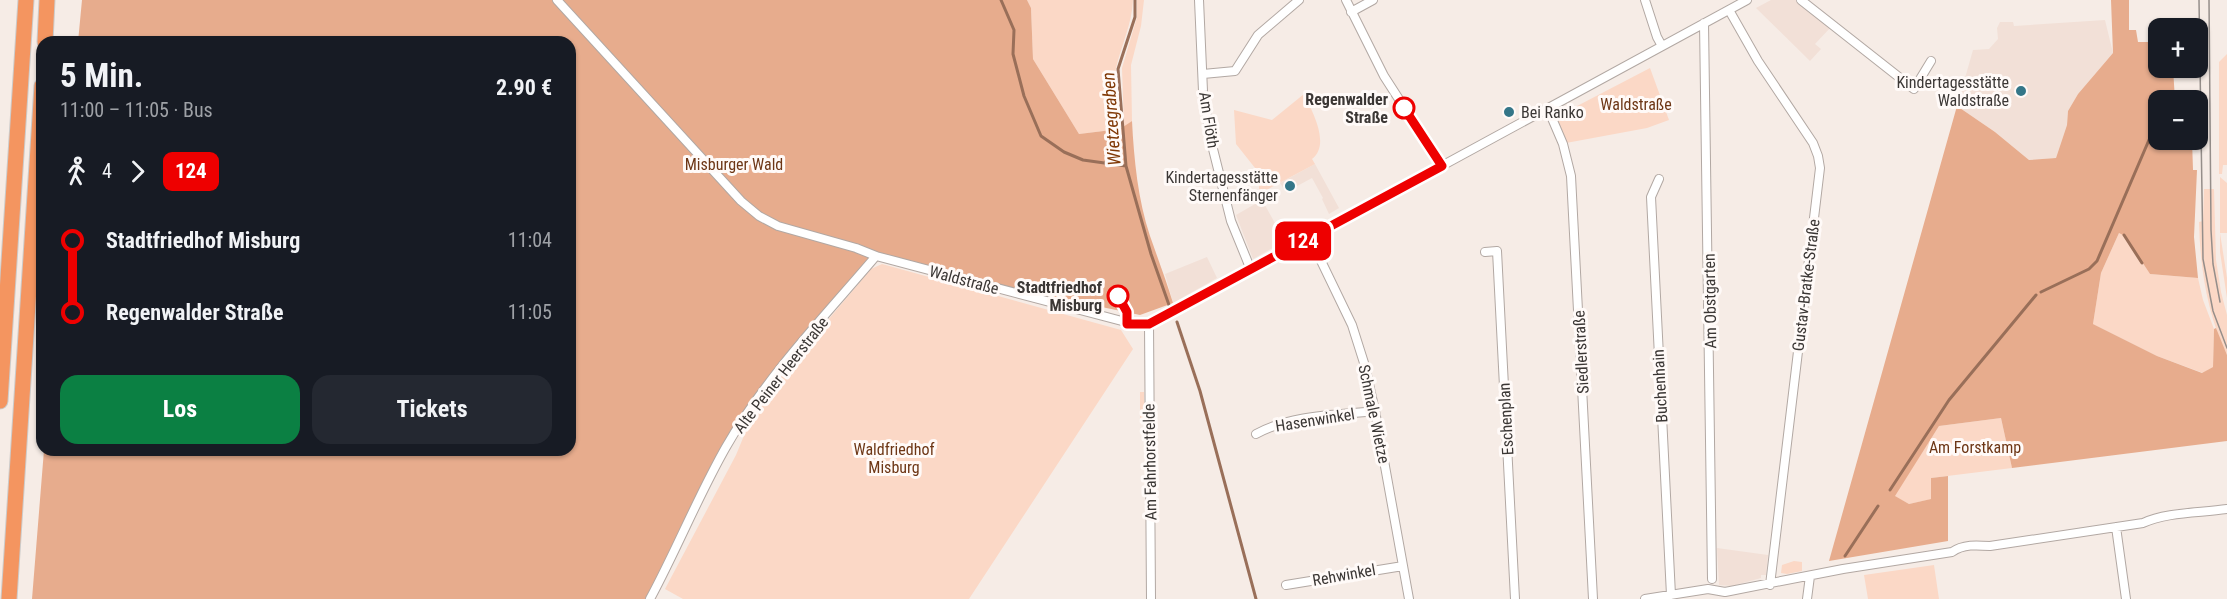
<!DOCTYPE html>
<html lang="de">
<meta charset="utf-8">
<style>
:root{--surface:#171b24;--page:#242831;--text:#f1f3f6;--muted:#9ea1a6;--accent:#0b8043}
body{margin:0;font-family:"Roboto Condensed",sans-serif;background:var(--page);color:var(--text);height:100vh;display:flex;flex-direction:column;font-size:22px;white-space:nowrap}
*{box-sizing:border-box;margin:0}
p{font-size:20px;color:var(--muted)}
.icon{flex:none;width:33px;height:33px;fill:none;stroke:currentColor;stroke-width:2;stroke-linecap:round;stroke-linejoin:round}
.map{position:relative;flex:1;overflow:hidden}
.drawer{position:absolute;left:36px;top:36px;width:540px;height:420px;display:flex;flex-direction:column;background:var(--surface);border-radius:18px;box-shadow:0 2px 4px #0004}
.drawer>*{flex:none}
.badge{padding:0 12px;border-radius:9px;font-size:21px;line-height:39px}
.fabs{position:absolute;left:2148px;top:18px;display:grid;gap:12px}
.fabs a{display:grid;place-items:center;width:60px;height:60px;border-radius:12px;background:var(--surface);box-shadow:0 2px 4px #0004;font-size:30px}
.map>.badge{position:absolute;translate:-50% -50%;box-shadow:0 0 0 3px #fff}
.legs{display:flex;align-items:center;gap:9px;height:66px;padding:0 24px;font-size:20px}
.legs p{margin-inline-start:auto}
.overview{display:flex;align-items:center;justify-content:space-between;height:102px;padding:0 24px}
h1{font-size:33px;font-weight:700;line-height:45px}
.cta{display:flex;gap:12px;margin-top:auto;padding:12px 24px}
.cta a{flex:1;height:69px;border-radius:18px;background:var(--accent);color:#fff;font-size:24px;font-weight:700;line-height:69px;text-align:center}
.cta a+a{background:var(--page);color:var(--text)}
ul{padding:0 24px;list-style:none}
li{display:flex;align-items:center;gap:21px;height:72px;font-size:22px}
li i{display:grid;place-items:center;width:9px;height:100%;margin:0 8px;background:currentColor}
li i::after{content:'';width:15px;height:15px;margin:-8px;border:4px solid;border-radius:50%;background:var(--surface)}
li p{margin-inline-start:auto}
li:first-child i{background:linear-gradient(#0000 50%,currentColor 0)}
li:last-child i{background:linear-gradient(currentColor 50%,#0000 0)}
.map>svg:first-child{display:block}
.built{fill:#f2e0d7}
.green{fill:#fbd8c6}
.forest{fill:#e7ac8d}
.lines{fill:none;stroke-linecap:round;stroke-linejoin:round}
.stream{stroke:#996f59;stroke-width:3}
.street-casing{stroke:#b2a8a3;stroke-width:10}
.highway-casing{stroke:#cccbca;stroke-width:17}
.street{stroke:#fff;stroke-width:8}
.highway{stroke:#f49560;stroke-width:15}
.tram{stroke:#958e8a;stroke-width:1.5}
.line-1-casing{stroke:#fff;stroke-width:14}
.line-1{stroke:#e00;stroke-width:9}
.poi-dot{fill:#347688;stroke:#fffaf8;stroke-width:2}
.stop-1-dot{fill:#fff;stroke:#e00;stroke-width:3}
.labels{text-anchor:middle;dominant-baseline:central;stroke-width:6;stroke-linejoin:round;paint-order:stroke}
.poi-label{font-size:16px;fill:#3b3735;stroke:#fffaf8;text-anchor:end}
.stop-label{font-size:16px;font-weight:bold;fill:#3b3735;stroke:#fffaf8;text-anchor:end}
.park-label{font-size:16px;fill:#6d3615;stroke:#fffaf8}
.street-label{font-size:16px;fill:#3b3735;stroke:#fffaf8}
.water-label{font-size:18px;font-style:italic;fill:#803907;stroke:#fffaf8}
</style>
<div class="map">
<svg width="2227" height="599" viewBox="0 0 2227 599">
<rect width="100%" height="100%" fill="#f6ece6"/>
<path class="built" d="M1771 0H1796L1831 27 1815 44 1821 49 1810 61 1756 8Z
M2105 20 2113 53 2078 94 2068 111 2067 125 2056 158 2029 160 1995 132 1957 106 1973 50 1989 49 1998 39 1997 28 2000 22H2013L2014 26Z
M1315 164 1339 208 1329 214 1322 199 1323 198 1312 178 1286 192 1280 183Z
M1262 200 1285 241 1253 259 1236 215Z
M1207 257 1217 278 1173 303 1165 274Z
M1717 548 1768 555 1766 575H1761V578L1732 586 1719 585Z"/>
<path class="green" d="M1027 0H1133C1132 24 1121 46 1116 68 1112 88 1117 110 1120 129L1079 134 1033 59 1031 8Z
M1137 0H1144L1141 26 1131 65 1132 121 1124 127 1122 68 1137 17Z
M2227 54V165H2223L2222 174H2219V62Z
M1650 68 1669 120 1647 128 1566 143 1556 117Z
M1304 94C1312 111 1331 144 1312 159L1315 164 1259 194V173L1236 144 1234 110 1272 120Z
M2220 177 2227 183V233H2220L2227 278V298L2220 252Z
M2204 189H2214L2216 260 2221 292 2227 315V355C2207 314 2200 267 2199 222L2203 221Z
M2119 233 2125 235 2150 274 2198 278 2203 300 2214 329 2213 367 2203 373 2157 356 2093 324 2101 273Z
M882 264 1121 330 1133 349 969 599H683L665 589 736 455 757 404 871 269Z
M1140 392H1144L1145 424H1140Z
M2001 418 2012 468 1931 478 1932 499 1909 504 1894 496 1939 426Z
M1794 561 1802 562V571L1787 574 1781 573 1782 565Z
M1934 565 1939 599H1868L1864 575Z"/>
<path class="forest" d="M82 0H1027L1031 8 1033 59 1079 134 1120 129 1132 121C1134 160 1138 200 1150 236 1158 259 1166 280 1173 303L1140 315 1020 290 874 253 724 444 647 599H32L44 450H570V42H78Z
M2111 0H2129V30H2136L2138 42H2158V68H2173L2175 100H2158V140H2192L2193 170H2197L2194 237 2198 278 2150 274 2125 236 2119 233 2101 273 2093 324 2157 356 2202 373 2213 367 2214 329 2216 328 2227 355V441L2012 468 2001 418 1939 426 1895 496 1909 504 1931 499V478L1948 476V541L1829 561 1957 106 1995 132 2029 160 2056 158 2067 125 2068 111 2078 94 2113 53Z"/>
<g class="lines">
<path class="stream" d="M1001 0 1014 30 1013 54 1024 96 1041 136 1064 152 1083 160 1126 166
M1135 0V17L1118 69 1126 166 1151 254 1169 305
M2169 100H2170
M2124 235 2142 263
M2041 292 2089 269 2097 261 2158 119
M1177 322 1200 391 1256 599
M1890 490 1949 400 2036 295
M1845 556 1878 506"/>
<defs>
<path id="street" d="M557 0 741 201 759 216 778 226 856 248 876 256 1137 325 1149 324 1197 299 1747 0
M1199 0 1203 91 1210 137 1231 221 1251 270
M1346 0 1384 76 1442 166
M1645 0 1657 37 1662 46
M1801 0 1914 89 1931 61
M1729 10 1758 61 1813 143 1818 156 1820 168 1770 585
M1351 12 1373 0
M1704 23 1712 579
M1203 74 1235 71 1258 35 1299 0
M1548 109 1563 144 1571 176 1593 599
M1659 179 1651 197 1671 595
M1310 238 1352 325 1365 366 1375 411 1409 599
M1485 252 1497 251 1515 599
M1149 324 1151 599
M1256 434C1290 415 1337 415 1375 411
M2116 527 2126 599
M1286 585 1403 566
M650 599C677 549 698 496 726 447 766 377 824 317 876 256
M1645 599 1708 589 1725 592 1843 569 1952 552C1963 544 1977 545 1990 546L2143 523C2166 512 2201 513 2227 509
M1807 599 1810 576"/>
<path id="highway" d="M45 42 47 0
M0 401 26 0
M9 599 42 86"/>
</defs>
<use href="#street" class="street-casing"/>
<use href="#highway" class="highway-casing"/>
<use href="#street" class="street"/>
<use href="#highway" class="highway"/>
<path class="tram" d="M2199 0 2203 259 2213 311 2227 348
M2209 0 2211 230 2213 264 2220 302"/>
</g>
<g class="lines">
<defs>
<path id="line-1" d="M1118 296 1127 312V324H1149L1442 166 1404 108"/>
</defs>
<use href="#line-1" class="line-1-casing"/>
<use href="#line-1" class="line-1"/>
</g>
<g class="poi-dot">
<circle cx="2021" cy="91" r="6"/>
<circle cx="1509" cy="112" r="6"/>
<circle cx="1290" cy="186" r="6"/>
</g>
<g class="stop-1-dot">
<circle cx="1404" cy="108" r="10"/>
<circle cx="1118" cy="296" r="10"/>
</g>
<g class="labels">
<g class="poi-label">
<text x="2009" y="82">Kindertagesstätte<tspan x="2009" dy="18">Waldstraße</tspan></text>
<text x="1521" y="112" text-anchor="start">Bei Ranko</text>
<text x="1278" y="177">Kindertagesstätte<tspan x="1278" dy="18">Sternenfänger</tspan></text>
</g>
<g class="stop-label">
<text x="1388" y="99">Regenwalder<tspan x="1388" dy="18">Straße</tspan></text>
<text x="1102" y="287">Stadtfriedhof<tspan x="1102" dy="18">Misburg</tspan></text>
</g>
<g class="park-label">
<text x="1636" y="104">Waldstraße</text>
<text x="734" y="164">Misburger Wald</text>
<text x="1975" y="447">Am Forstkamp</text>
<text x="894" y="449">Waldfriedhof<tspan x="894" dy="18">Misburg</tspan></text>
</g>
<g class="street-label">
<text transform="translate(1209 120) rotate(81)">Am Flöth</text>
<text transform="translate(964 280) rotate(15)">Waldstraße</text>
<text transform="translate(1806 285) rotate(-83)">Gustav-Bratke-Straße</text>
<text transform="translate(1710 301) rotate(-91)">Am Obstgarten</text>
<text transform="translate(1581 352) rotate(-93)">Siedlerstraße</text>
<text transform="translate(781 375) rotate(-52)">Alte Peiner Heerstraße</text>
<text transform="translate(1660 386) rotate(-93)">Buchenhain</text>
<text transform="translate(1374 414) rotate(78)">Schmale Wietze</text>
<text transform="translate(1506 419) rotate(-93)">Eschenplan</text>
<text transform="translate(1315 420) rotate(-9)">Hasenwinkel</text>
<text transform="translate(1150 462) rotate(-91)">Am Fahrhorstfelde</text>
<text transform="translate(1344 575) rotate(-10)">Rehwinkel</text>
</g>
<g class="water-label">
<text transform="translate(1111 119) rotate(-94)">Wietzegraben</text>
</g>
</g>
</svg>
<div class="fabs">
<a>+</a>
<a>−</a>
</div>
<b class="badge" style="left:1303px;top:241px;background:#e00;color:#fff">124</b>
<section class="drawer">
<div class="overview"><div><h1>5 Min.</h1><p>11:00 – 11:05 · Bus</p></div><b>2.90 €</b></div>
<div class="legs"><svg class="icon" aria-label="walk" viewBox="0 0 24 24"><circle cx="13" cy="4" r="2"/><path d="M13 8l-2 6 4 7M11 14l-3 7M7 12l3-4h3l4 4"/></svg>4<svg class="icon" aria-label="forward" viewBox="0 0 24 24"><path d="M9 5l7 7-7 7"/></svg><b class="badge" style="background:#e00;color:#fff">124</b></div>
<ul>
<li><i style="color:#e00"></i><b>Stadtfriedhof Misburg</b><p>11:04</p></li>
<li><i style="color:#e00"></i><b>Regenwalder Straße</b><p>11:05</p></li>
</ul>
<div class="cta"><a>Los</a><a>Tickets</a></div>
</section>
</div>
